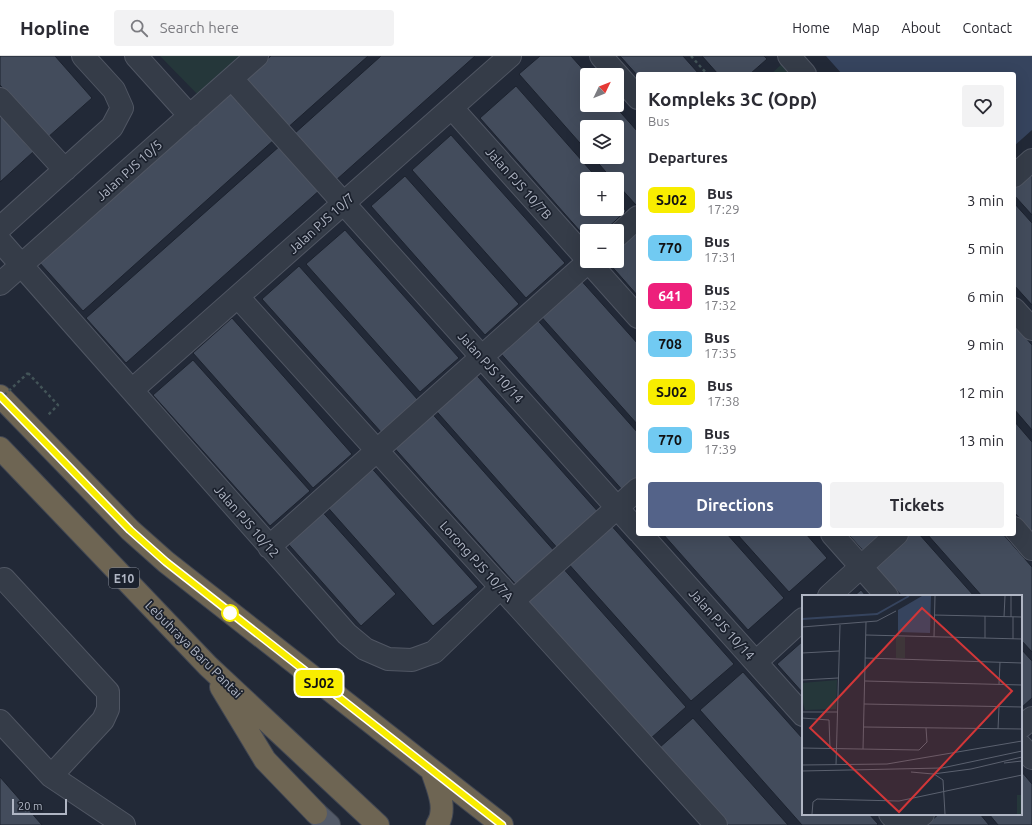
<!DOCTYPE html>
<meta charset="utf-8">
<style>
:root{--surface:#fff;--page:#f2f2f3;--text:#2b2b33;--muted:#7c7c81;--line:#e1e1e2;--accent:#546389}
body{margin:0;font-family:Ubuntu,sans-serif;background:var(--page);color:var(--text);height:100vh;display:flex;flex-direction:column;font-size:15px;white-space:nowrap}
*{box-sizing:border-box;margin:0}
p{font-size:13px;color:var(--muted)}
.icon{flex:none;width:22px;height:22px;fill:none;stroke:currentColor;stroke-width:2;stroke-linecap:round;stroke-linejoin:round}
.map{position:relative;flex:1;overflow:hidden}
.panel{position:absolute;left:636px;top:16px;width:380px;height:464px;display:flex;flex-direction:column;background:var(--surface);border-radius:4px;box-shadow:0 4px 16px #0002}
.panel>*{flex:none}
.badge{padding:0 8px;border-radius:6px;font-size:14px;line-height:26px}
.needle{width:26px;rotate:47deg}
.fabs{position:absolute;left:580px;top:12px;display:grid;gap:8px}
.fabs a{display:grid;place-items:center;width:44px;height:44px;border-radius:4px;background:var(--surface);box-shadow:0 4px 16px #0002;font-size:20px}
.scale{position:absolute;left:12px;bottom:10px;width:55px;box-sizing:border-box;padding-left:4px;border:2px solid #b0b6c4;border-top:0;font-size:11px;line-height:14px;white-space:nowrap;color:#b0b6c4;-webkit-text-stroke:3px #1b212d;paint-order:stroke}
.map>.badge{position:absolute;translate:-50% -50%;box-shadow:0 0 0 2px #fff}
h2{padding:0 12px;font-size:15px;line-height:36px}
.round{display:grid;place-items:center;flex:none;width:42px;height:42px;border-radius:4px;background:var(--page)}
.summary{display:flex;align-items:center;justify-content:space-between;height:68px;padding:0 12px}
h1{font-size:19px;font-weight:700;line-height:30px}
.cta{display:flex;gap:8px;margin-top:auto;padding:8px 12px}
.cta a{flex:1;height:46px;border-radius:4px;background:var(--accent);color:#fff;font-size:16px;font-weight:700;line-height:46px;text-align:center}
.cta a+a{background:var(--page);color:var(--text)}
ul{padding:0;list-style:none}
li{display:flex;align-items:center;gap:12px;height:48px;padding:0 12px}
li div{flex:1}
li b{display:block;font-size:15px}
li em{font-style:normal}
li .badge{min-width:44px;font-weight:700;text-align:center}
header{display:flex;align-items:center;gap:24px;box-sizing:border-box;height:56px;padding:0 20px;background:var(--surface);border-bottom:1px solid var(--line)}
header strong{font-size:19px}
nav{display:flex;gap:22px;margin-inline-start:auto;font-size:14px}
.search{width:280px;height:36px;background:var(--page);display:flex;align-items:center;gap:10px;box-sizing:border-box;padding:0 14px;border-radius:4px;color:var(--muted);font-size:15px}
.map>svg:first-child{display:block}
.green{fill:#25373a}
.water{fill:#36445e}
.building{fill:#434c5c;stroke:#1d232f}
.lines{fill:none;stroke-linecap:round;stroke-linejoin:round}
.minor-casing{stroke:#505663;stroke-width:24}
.major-casing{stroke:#3f4551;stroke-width:24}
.highway-casing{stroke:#404653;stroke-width:24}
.path{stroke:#435458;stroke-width:2.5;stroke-dasharray:3 3;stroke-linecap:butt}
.minor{stroke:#353c48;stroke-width:22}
.major{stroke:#535a68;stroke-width:22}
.highway{stroke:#6e6553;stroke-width:22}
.path-bridge{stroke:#435458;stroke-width:2.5;stroke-dasharray:3 3;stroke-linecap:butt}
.line-casing{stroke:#fff;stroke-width:9}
.line{stroke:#f8ed00;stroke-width:6}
.stop-dot{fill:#fff;stroke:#f8ed00;stroke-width:2}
.labels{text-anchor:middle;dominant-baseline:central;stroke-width:3.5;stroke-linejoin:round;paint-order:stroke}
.shield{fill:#1b212d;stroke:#838997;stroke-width:1}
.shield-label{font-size:12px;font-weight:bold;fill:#b0b6c4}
.street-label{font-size:13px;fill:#b0b6c4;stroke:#1b212d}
.inset-river{fill:none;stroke:#36445e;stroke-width:2}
.inset-road{fill:none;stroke:#5b616f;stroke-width:1}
.view{fill:#d23638;fill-opacity:0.15;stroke:#d23638;stroke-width:2}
.inset-edge{fill:none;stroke:#b0b6c4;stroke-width:2}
</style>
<header>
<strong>Hopline</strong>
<div class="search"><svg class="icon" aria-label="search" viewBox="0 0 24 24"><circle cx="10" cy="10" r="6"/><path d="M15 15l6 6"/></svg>Search here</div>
<nav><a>Home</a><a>Map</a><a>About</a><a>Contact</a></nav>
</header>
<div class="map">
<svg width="1032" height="769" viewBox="0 0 1032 769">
<rect width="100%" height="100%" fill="#222937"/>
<path class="green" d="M160 0H249L201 42Z
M785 5 797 18H771Z"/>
<path class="water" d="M826 0H1032V74L1014 90V18H842Z"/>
<path class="building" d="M0 0H55L92 42 47 82 0 29Z
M271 0H368L285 74 242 26Z
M381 0H475L335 125 294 78Z
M540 0H571L588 19 587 49H614L638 76V147L636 149 617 128V123H612L593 101H617V71H587V95L519 18Z
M620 0H683L699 18H638V20Z
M702 0H764L767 3 750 18H718Z
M516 30 598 123H587V153H617V144L626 155 604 175H587V183L480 62Z
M232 34 275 83 83 255 39 206Z
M0 59 33 96 0 126Z
M451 79 565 207 526 242 412 114Z
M281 89 321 133 126 307 86 262Z
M1032 111V159L1014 139V127Z
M405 120 519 248 485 279 371 150Z
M1014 147 1032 167V249L1014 229Z
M638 167V240L607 205H617V186Z
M345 174 459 302 420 336 306 208Z
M299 210 418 344 381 376 262 243Z
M578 221 638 288V369L538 257Z
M533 259 638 377V425L625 437 496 292Z
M232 262 352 398 313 432 193 297Z
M1014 268 1032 289V374L1014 353Z
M193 304 310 435 270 470 153 339Z
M471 313 601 459 560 495 431 349Z
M428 353 557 498 519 532 390 387Z
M1014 365 1032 386V476L1014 456Z
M367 407 478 531 433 570 323 446Z
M318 451 396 538 361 570 283 482Z
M609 467 734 608 691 645 566 505Z
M663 478H727L784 542 748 574Z
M737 478H806L827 502 789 536Z
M848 478H891L867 499Z
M907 478H919L974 540H902L873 508Z
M927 478H1003L1032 511V596L1021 584V540H982Z
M561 510 686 651 650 683 525 542Z
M861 534 866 540H854Z
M803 585V637L777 608Z
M1021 593 1032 605V642L1021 652Z
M743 616 803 683V758H869L878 768 877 769H802L700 654Z
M693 662 788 769H728L659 692Z
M1021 715 1032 728V769H998L989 758H1021Z
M0 721 42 769H0Z
M939 758H980L989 769H926Z"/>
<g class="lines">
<defs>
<path id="minor" d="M136 0 190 60
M601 0 638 42
M789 0 805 18
M232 23 638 475
M0 43 65 114
M452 52 587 203
M1014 120 1032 104
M0 172 112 71 122 52 114 34 83 0
M617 180 638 161
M0 185 347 578 365 593 388 603 412 604 434 596 501 531
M588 205 638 261
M0 228 257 0
M238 241 716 769
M1014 253 1032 273
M132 334 510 0
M1014 472 1032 493
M641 478 803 659
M832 478 887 540
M269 491 589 205
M4 523 108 636V653L103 664 51 720
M829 540 897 478
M513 545 638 433
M756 606 803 563
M0 665 51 720 124 769
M1021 671 1032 662
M1021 690 1032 702
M890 758 900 769
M910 769 923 758"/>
<path id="major" d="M316 757 329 769"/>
<path id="highway" d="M0 340 130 474 166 506 502 769
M0 392 208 610 378 769
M221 631 265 704 316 757
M432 715C437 731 448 753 437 769"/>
</defs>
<use href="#minor" class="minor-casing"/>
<use href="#major" class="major-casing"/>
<use href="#highway" class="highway-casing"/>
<path class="path" d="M691 0 707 18
M28 317 58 349 47 360"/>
<use href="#minor" class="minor"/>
<use href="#major" class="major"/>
<use href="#highway" class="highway"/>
<path class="path-bridge" d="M0 343 28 317"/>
</g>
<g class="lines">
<defs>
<path id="line" d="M0 340 130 474 166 506 502 769"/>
</defs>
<use href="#line" class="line-casing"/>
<use href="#line" class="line"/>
</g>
<circle class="stop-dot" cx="230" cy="557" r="8"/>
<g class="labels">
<rect class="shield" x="109" y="512" width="30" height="20" rx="3"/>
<g class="shield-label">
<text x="124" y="522">E10</text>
</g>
<g class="street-label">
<text transform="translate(129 114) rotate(-42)">Jalan PJS 10/5</text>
<text transform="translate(519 127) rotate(48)">Jalan PJS 10/7B</text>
<text transform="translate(321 167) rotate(-42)">Jalan PJS 10/7</text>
<text transform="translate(491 311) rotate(48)">Jalan PJS 10/14</text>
<text transform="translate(247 465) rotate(49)">Jalan PJS 10/12</text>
<text transform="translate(477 505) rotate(48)">Lorong PJS 10/7A</text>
<text transform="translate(722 568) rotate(48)">Jalan PJS 10/14</text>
<text transform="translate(194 593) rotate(45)">Lebuhraya Baru Pantai</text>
</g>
</g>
<g transform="translate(802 539)">
<rect width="220" height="220" fill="#222937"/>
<path d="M94 42H103V63H94ZM35 85 34 114 3 115 0 105V88ZM215 200H220V219H215Z" fill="#25373a"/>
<path d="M120 1H129L128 38 96 37V15Z" fill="#36445e"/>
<path class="inset-river" d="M0 24 75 19 107 1"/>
<path class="inset-road" d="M132 20 220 22M202 22 203 1M209 22V1M0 32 75 26 94 16M64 40 220 44M132 42 133 1M183 43V21M211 44V22M0 58 37 56M63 63 220 68M0 85 36 83M63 86 220 90M197 89 198 67M62 109 220 112M0 117H35M0 123 27 125 28 153M62 132 220 134M196 134 197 112M0 153 117 155 125 147 124 133M61 154 64 27M202 168 220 166M0 170 85 169 220 146M34 170 38 30M0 176 140 173 220 156M109 177 131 179M131 179 169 174 220 162M132 179 141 185 143 219M10 219 11 207 15 204 97 206 220 180"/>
<path class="view" d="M120 13 210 96 97 217 8 133Z"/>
<rect width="220" height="220" class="inset-edge"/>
</g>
</svg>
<div class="fabs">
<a><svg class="needle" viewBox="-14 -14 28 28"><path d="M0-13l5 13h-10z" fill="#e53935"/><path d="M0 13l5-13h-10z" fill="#7c7c81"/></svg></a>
<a><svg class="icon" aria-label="layers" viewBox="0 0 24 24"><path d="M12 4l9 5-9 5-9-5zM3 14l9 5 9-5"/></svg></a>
<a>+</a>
<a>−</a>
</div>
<div class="scale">20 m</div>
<b class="badge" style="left:319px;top:627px;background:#f8ed00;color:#111">SJ02</b>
<section class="panel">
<div class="summary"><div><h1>Kompleks 3C (Opp)</h1><p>Bus</p></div><a class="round"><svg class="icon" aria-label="heart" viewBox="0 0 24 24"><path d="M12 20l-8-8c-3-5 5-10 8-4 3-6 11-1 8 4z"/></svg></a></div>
<h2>Departures</h2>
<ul>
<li><span class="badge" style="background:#f8ed00;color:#111">SJ02</span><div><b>Bus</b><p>17:29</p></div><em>3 min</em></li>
<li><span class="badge" style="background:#71caf2;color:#111">770</span><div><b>Bus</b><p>17:31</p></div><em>5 min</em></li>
<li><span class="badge" style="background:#ed207b;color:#fff">641</span><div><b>Bus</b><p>17:32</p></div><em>6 min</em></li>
<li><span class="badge" style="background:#71caf2;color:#111">708</span><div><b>Bus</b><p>17:35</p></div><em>9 min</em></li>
<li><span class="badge" style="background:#f8ed00;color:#111">SJ02</span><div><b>Bus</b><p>17:38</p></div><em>12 min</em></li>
<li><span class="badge" style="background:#71caf2;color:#111">770</span><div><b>Bus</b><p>17:39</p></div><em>13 min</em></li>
</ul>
<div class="cta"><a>Directions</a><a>Tickets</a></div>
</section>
</div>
